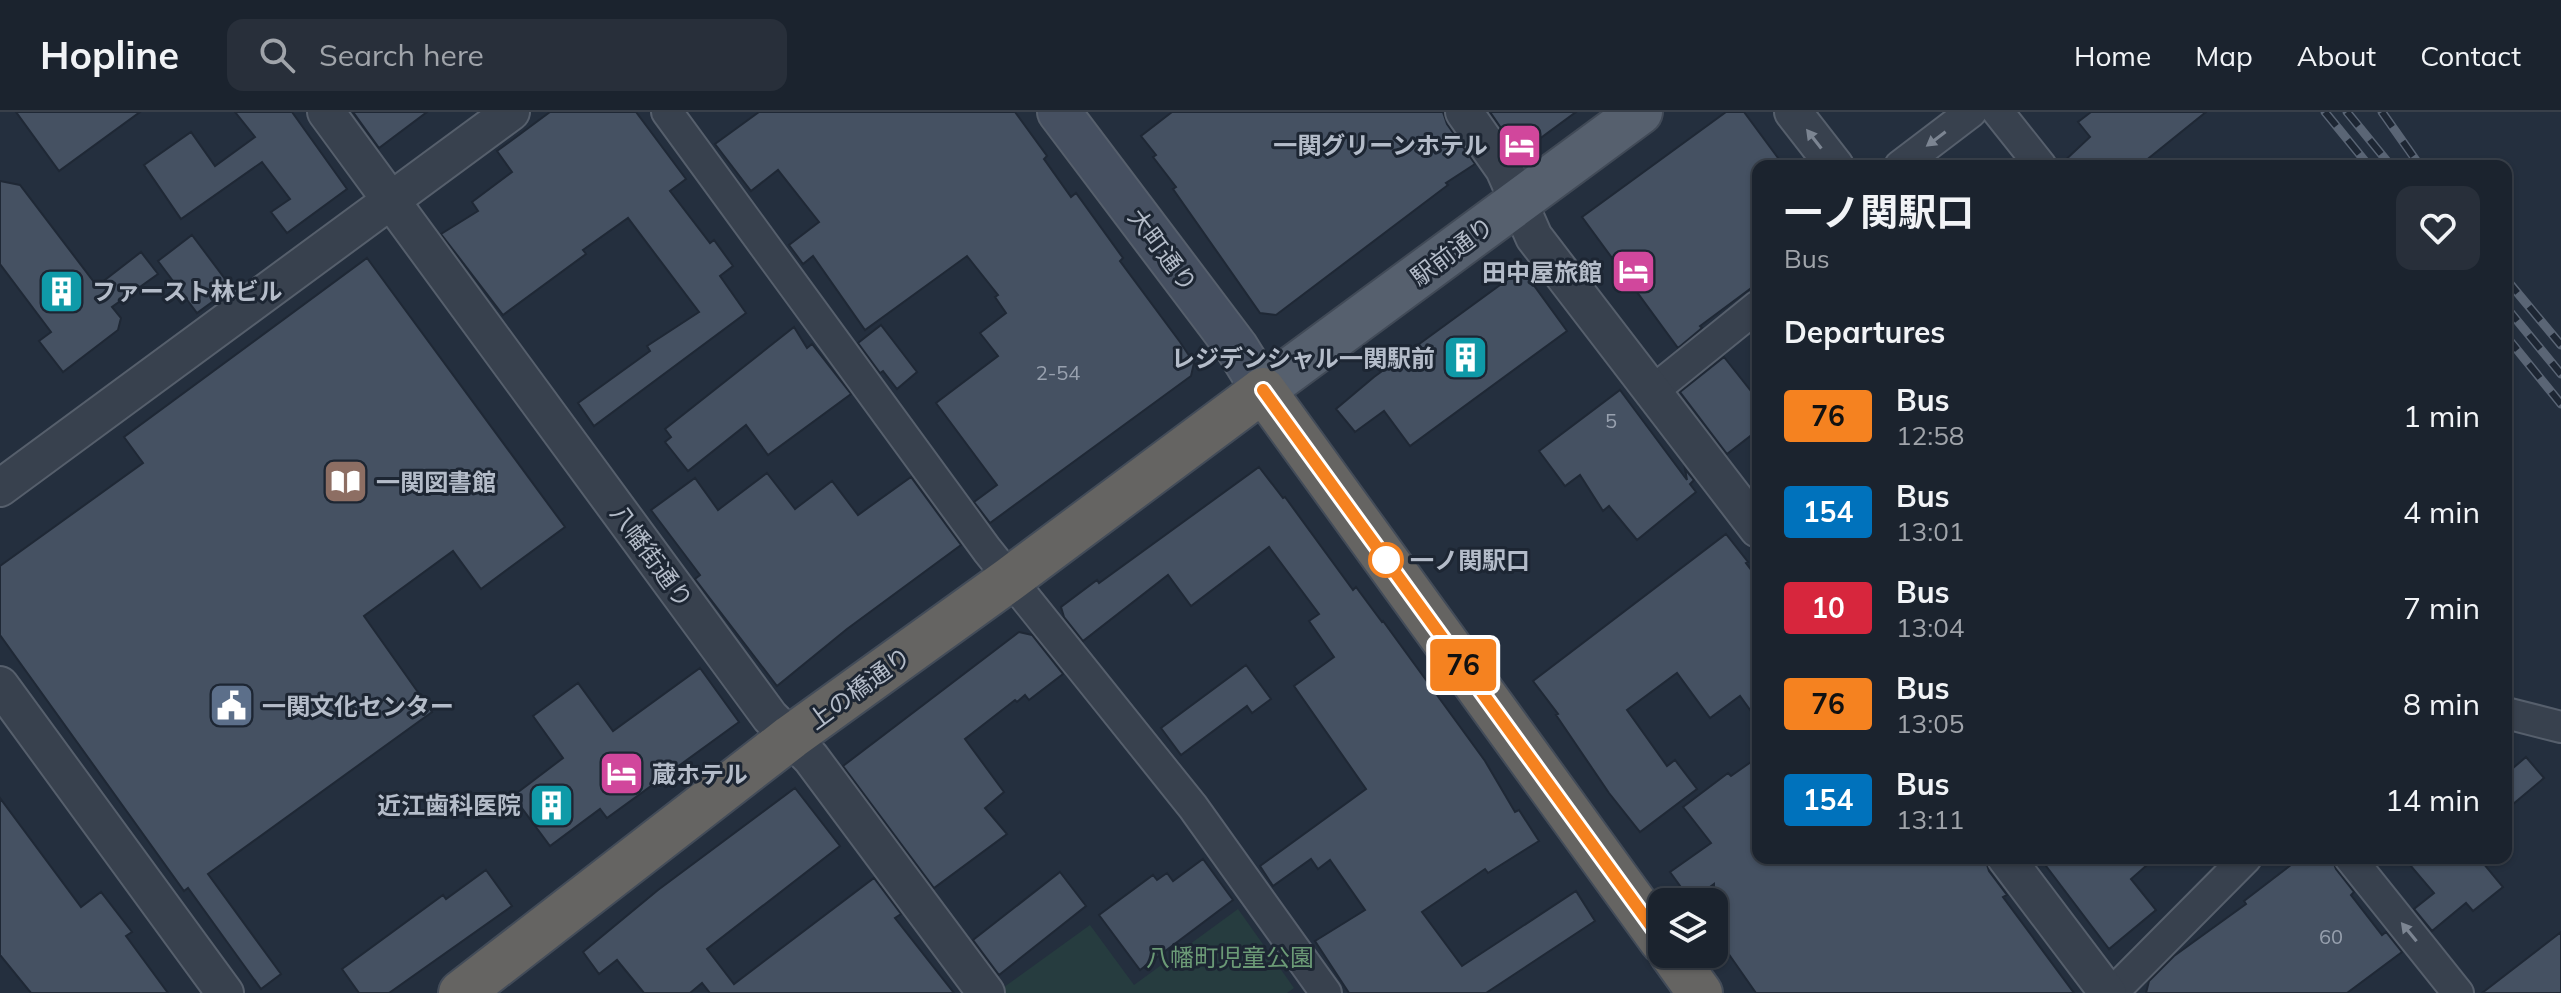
<!DOCTYPE html>
<meta charset="utf-8">
<style>
:root{--surface:#1b232e;--page:#282f3a;--text:#f1f3f6;--muted:#a0a4aa;--line:#39404a}
body{margin:0;font-family:Mulish,"Noto Sans JP",sans-serif;background:var(--page);color:var(--text);height:100vh;display:flex;flex-direction:column;font-size:30px;white-space:nowrap}
*{box-sizing:border-box;margin:0}
p{font-size:26px;color:var(--muted)}
.icon{flex:none;width:44px;height:44px;fill:none;stroke:currentColor;stroke-width:2;stroke-linecap:round;stroke-linejoin:round}
.map{position:relative;flex:1;overflow:hidden}
.drawer{position:absolute;left:1752px;top:48px;width:760px;height:704px;display:flex;flex-direction:column;background:var(--surface);border-radius:16px;box-shadow:0 2px 6px #0004,0 0 0 2px var(--line)}
.drawer>*{flex:none}
.badge{padding:0 16px;border-radius:6px;font-size:28px;line-height:52px}
.controls{position:absolute;left:1648px;top:776px;display:grid;gap:16px}
.controls a{display:grid;place-items:center;width:80px;height:80px;border-radius:16px;background:var(--surface);box-shadow:0 2px 6px #0004,0 0 0 2px var(--line);font-size:40px}
.map>.badge{position:absolute;translate:-50% -50%;box-shadow:0 0 0 4px #fff}
h2{padding:0 32px;font-size:30px;line-height:72px}
.round{display:grid;place-items:center;flex:none;width:84px;height:84px;border-radius:16px;background:var(--page)}
.overview{display:flex;align-items:center;justify-content:space-between;height:136px;padding:0 32px}
h1{font-size:38px;font-weight:700;line-height:60px}
ul{padding:0;list-style:none}
li{display:flex;align-items:center;gap:24px;height:96px;padding:0 32px}
li div{flex:1}
li b{display:block;font-size:30px}
li em{font-style:normal}
li .badge{min-width:88px;font-weight:700;text-align:center}
header{display:flex;align-items:center;gap:48px;box-sizing:border-box;height:112px;padding:0 40px;background:var(--surface);border-bottom:2px solid var(--line)}
header strong{font-size:38px}
nav{display:flex;gap:44px;margin-inline-start:auto;font-size:28px}
.search{width:560px;height:72px;background:var(--page);display:flex;align-items:center;gap:20px;box-sizing:border-box;padding:0 28px;border-radius:16px;color:var(--muted);font-size:30px}
.map>svg:first-child{display:block}
.green{fill:#263c3f}
.building{fill:#455162;stroke:#1f2835;stroke-width:2}
.lines{fill:none;stroke-linecap:round;stroke-linejoin:round}
.minor-casing{stroke:#565f6c;stroke-width:34}
.tertiary-casing{stroke:#565f6c;stroke-width:40}
.secondary-casing{stroke:#565f6c;stroke-width:46}
.primary-casing{stroke:#414a57;stroke-width:48}
.trunk-casing{stroke:#434c59;stroke-width:48}
.minor{stroke:#38414e;stroke-width:30}
.tertiary{stroke:#38414e;stroke-width:36}
.secondary{stroke:#465061;stroke-width:42}
.primary{stroke:#56606e;stroke-width:44}
.trunk{stroke:#656462;stroke-width:44}
.rail-casing{stroke:#5a6575;stroke-width:9}
.rail{stroke:#1d2633;stroke-width:6;stroke-dasharray:18;stroke-linecap:butt}
.oneway{fill:#7c8592}
.line-casing{stroke:#fff;stroke-width:18}
.line{stroke:#f58220;stroke-width:12}
.stop-dot{fill:#fff;stroke:#f58220;stroke-width:4}
.labels{text-anchor:middle;dominant-baseline:central;stroke-width:6;stroke-linejoin:round;paint-order:stroke}
.number-label{font-size:20px;fill:#98a1af}
.poi-label{font-size:24px;font-weight:bold;fill:#b4bcc9;stroke:#1d2633;text-anchor:end}
.street-label{font-size:24px;fill:#b4bcc9;stroke:#1d2633}
.stop-label{font-size:24px;font-weight:bold;fill:#b4bcc9;stroke:#1d2633;text-anchor:start}
.park-label{font-size:24px;fill:#6b9a76;stroke:#1d2633}
</style>
<header>
<strong>Hopline</strong>
<div class="search"><svg class="icon" aria-label="search" viewBox="0 0 24 24"><circle cx="10" cy="10" r="6"/><path d="M15 15l6 6"/></svg>Search here</div>
<nav><a>Home</a><a>Map</a><a>About</a><a>Contact</a></nav>
</header>
<div class="map">
<svg width="2561" height="881" viewBox="0 0 2561 881">
<rect width="100%" height="100%" fill="#242f3e"/>
<path class="green" d="M1238 797 1294 876 1287 881H996L1090 813 1134 873Z"/>
<path class="building" d="M16 0H140L59 59Z
M235 0H292L347 77 287 121 271 100 290 87 262 50 181 107 144 53 191 20 215 54 255 25Z
M353 0H427L379 36Z
M550 0H636L686 67 670 79 710 131 714 128 733 154 720 164 746 201 594 314 578 291 650 239 647 234 699 200 628 106 583 138 586 142 503 203 441 122 478 99 472 90 512 60 497 39Z
M759 0H1015L1047 44 1044 47 1071 85 1076 81 1123 146 1120 149 1180 230 1194 251 1191 264 990 411 974 390 997 373 936 291 998 244 980 221 1006 201 995 185 998 183 967 144 865 218 813 144 803 152 789 133 819 110 778 58 751 79 715 32Z
M1172 0H1443L1447 12 1475 52 1446 71 1448 73 1276 203 1260 201 1173 77 1176 75 1153 45 1156 43 1141 24Z
M1490 0H1576L1519 42Z
M1726 0H1744L1784 54H1758V171L1700 214 1702 216 1678 236 1582 105Z
M2091 0H2206L2139 54H2059L2090 25 2078 10Z
M0 69 20 73 97 174 141 140 158 162 112 195 121 206 118 218 63 260 39 229 51 220 0 152Z
M192 123 228 171 223 182 197 201 158 149Z
M367 146 565 415 481 477 453 439 364 504 432 600 208 762 281 862 261 877 188 776 184 779 0 523V454L143 351 124 325Z
M1522 157 1567 219 1410 334 1384 299 1355 320 1336 297 1374 265Z
M881 213 917 260 897 277 883 259 880 261 858 231Z
M794 215 807 236 812 232 851 282 768 343 746 313 688 359 665 330 671 325 665 317Z
M1724 245 1758 288V318L1727 342 1680 280Z
M1620 278 1687 368 1685 357 1694 368 1690 372 1696 380 1637 428 1609 394 1603 399 1580 363 1565 374 1539 339Z
M1259 355 1283 386 1285 385 1353 478 1356 475 1382 510 1383 509 1485 649 1515 700 1519 698 1539 729 1488 761 1485 757 1422 800 1462 854 1576 779 1595 809 1486 881H1349L1315 829 1365 798 1330 748 1318 757 1311 747 1273 774 1260 754 1366 677 1294 574 1334 545 1309 509 1319 502 1269 435 1191 494 1168 463 1083 529 1064 505 1061 495 1097 468 1099 471Z
M767 361 795 397 832 369 858 403 911 365 961 433 847 517 777 574 695 467 700 463 651 398 695 366 718 398Z
M1726 422 1748 450 1746 451 1758 467V609L1740 584 1710 606 1677 561 1627 598 1667 654 1675 648 1697 677 1640 720 1609 681 1556 603 1558 602 1533 569Z
M1019 520 1032 523 1063 562 1029 588 1025 583 1017 590 1015 588 965 627 1004 680 985 696 1007 722 934 776 843 654Z
M1246 553 1271 587 1252 601 1247 594 1181 643 1161 616Z
M700 556 739 610 607 706 600 697 550 734 513 684 563 646 533 604 578 571 613 619Z
M1758 645V746H1985L1989 759 2007 783 2003 785 2074 881H1756L1714 821V772L1691 789 1670 760 1711 731 1683 695 1728 661 1731 664Z
M2526 645 2544 666 2506 698V662Z
M795 676 840 734 707 837 734 872 874 766 901 802 895 806 954 881H710L702 871 690 881H644L617 848 599 862 583 840 658 778Z
M0 686 81 795 101 780 132 820 126 824 168 881H31L0 843Z
M2040 746H2155L2131 767 2156 798 2109 837Z
M2300 746H2332L2336 757 2354 780 2351 783 2382 823 2386 820 2402 840 2347 881H2146L2149 869 2174 844 2246 792 2244 789Z
M2404 746H2479L2503 775 2473 799 2466 791 2432 819 2414 797 2434 781Z
M1203 747 1233 788 1140 858 1099 803 1153 763 1157 768 1167 761 1173 769Z
M486 758 512 794 389 881H359L342 857 443 783 446 787Z
M1060 760 1086 794 999 863 973 828Z
M2561 820V881H2482Z"/>
<g class="lines">
<defs>
<path id="minor" d="M667 0 987 438 1193 695 1326 881
M1998 0 2041 54
M1900 54 1971 0
M1654 278 1758 194
M2506 601 2561 615
M2350 746 2458 881
M2112 881 2246 746"/>
<path id="tertiary" d="M326 0 770 605 811 646 986 881
M1464 0 1504 57 1534 125 1758 417
M1793 0 1835 54
M0 376 511 0
M0 573 225 881
M2006 746 2108 881"/>
<path id="secondary" d="M1059 0 1237 236 1263 278"/>
<path id="primary" d="M1263 278 1640 0"/>
<path id="trunk" d="M1672 842 1700 881
M461 881 791 625 1010 467 1263 278 1662 829"/>
</defs>
<use href="#minor" class="minor-casing"/>
<use href="#tertiary" class="tertiary-casing"/>
<use href="#secondary" class="secondary-casing"/>
<use href="#primary" class="primary-casing"/>
<use href="#trunk" class="trunk-casing"/>
<use href="#minor" class="minor"/>
<use href="#tertiary" class="tertiary"/>
<use href="#secondary" class="secondary"/>
<use href="#primary" class="primary"/>
<use href="#trunk" class="trunk"/>
<defs>
<path id="rail" d="M2325 0 2369 54
M2347 0 2391 54
M2382 0 2420 54
M2506 167 2561 233
M2506 195 2561 262
M2506 224 2561 292"/>
</defs>
<use href="#rail" class="rail-casing"/>
<use href="#rail" class="rail"/>
</g>
<defs><path id="oneway-solid" d="M-6-.8H1V-3.2L6.5 0L1 3.2V.8H-6Z" transform="scale(2)"/></defs>
<g class="oneway">
<use href="#oneway-solid" transform="translate(1814 27) rotate(-128)"/>
<use href="#oneway-solid" transform="translate(1936 27) rotate(143)"/>
<use href="#oneway-solid" transform="translate(2409 820) rotate(-129)"/>
</g>
<g class="lines">
<defs>
<path id="line" d="M1263 278 1662 829"/>
</defs>
<use href="#line" class="line-casing"/>
<use href="#line" class="line"/>
</g>
<defs>
<symbol id="hotel-square" viewBox="-11 -11 22 22"><rect x="-9" y="-9" width="18" height="18" rx="4" fill="#d1479c" stroke="#1d2633"/><path d="M-6-4.5h1.5V1H6V5H4.5V3h-9V5H-6ZM-4 0a1.8 1.8 0 1 1 3.6 0ZM.5 0V-2.5h3Q6-2.5 6 0Z" fill="#fff"/></symbol>
<symbol id="building-square" viewBox="-11 -11 22 22"><rect x="-9" y="-9" width="18" height="18" rx="4" fill="#0f9aa8" stroke="#1d2633"/><path d="M-4-6H4V6H1V3H-1V6H-4ZM-2.5-4.3h1.7v1.8h-1.7ZM.8-4.3h1.7v1.8H.8ZM-2.5-1h1.7V.8h-1.7ZM.8-1h1.7V.8H.8Z" fill="#fff"/></symbol>
<symbol id="library-square" viewBox="-11 -11 22 22"><rect x="-9" y="-9" width="18" height="18" rx="4" fill="#8d6e63" stroke="#1d2633"/><path d="M-6-4Q-3-5.5-.7-3.5V5Q-3 3-6 4ZM6-4Q3-5.5 .7-3.5V5Q3 3 6 4Z" fill="#fff"/></symbol>
<symbol id="civic-square" viewBox="-11 -11 22 22"><rect x="-9" y="-9" width="18" height="18" rx="4" fill="#5c6f8a" stroke="#1d2633"/><path d="M-.6-6.5H3V-4.5H.6V-3L4-1V1h2V6H-6V1h2V-1L-.6-3ZM-1.2 2.5V6h2.4V2.5Z" fill="#fff"/></symbol>
</defs>
<g fill-rule="evenodd">
<use href="#hotel-square" x="1494" y="8" width="51" height="51"/>
<use href="#hotel-square" x="1608" y="134" width="51" height="51"/>
<use href="#building-square" x="36" y="154" width="51" height="51"/>
<use href="#building-square" x="1440" y="220" width="51" height="51"/>
<use href="#library-square" x="320" y="344" width="51" height="51"/>
<use href="#civic-square" x="206" y="568" width="51" height="51"/>
<use href="#hotel-square" x="596" y="636" width="51" height="51"/>
<use href="#building-square" x="526" y="668" width="51" height="51"/>
</g>
<circle class="stop-dot" cx="1386" cy="448" r="16"/>
<g class="labels">
<g class="number-label">
<text x="1058" y="260">2-54</text>
<text x="1611" y="308">5</text>
<text x="2331" y="824">60</text>
</g>
<g class="poi-label">
<text x="1488" y="33">一関グリーンホテル</text>
<text x="1602" y="160">田中屋旅館</text>
<text x="92" y="179" text-anchor="start">ファースト林ビル</text>
<text x="1435" y="246">レジデンシャル一関駅前</text>
<text x="376" y="370" text-anchor="start">一関図書館</text>
<text x="262" y="594" text-anchor="start">一関文化センター</text>
<text x="652" y="662" text-anchor="start">蔵ホテル</text>
<text x="521" y="693">近江歯科医院</text>
</g>
<g class="street-label">
<text transform="translate(1163 138) rotate(53)">大町通り</text>
<text transform="translate(1452 139) rotate(-37)">駅前通り</text>
<text transform="translate(652 444) rotate(54)">八幡街通り</text>
<text transform="translate(859 576) rotate(-36)">上の橋通り</text>
</g>
<g class="stop-label">
<text x="1410" y="448">一ノ関駅口</text>
</g>
<g class="park-label">
<text x="1230" y="845">八幡町児童公園</text>
</g>
</g>
</svg>
<div class="controls">
<a><svg class="icon" aria-label="layers" viewBox="0 0 24 24"><path d="M12 4l9 5-9 5-9-5zM3 14l9 5 9-5"/></svg></a>
</div>
<b class="badge" style="left:1463px;top:553px;background:#f58220;color:#111">76</b>
<section class="drawer">
<div class="overview"><div><h1>一ノ関駅口</h1><p>Bus</p></div><a class="round"><svg class="icon" aria-label="heart" viewBox="0 0 24 24"><path d="M12 20l-8-8c-3-5 5-10 8-4 3-6 11-1 8 4z"/></svg></a></div>
<h2>Departures</h2>
<ul>
<li><span class="badge" style="background:#f58220;color:#111">76</span><div><b>Bus</b><p>12:58</p></div><em>1 min</em></li>
<li><span class="badge" style="background:#0072bc;color:#fff">154</span><div><b>Bus</b><p>13:01</p></div><em>4 min</em></li>
<li><span class="badge" style="background:#d7263d;color:#fff">10</span><div><b>Bus</b><p>13:04</p></div><em>7 min</em></li>
<li><span class="badge" style="background:#f58220;color:#111">76</span><div><b>Bus</b><p>13:05</p></div><em>8 min</em></li>
<li><span class="badge" style="background:#0072bc;color:#fff">154</span><div><b>Bus</b><p>13:11</p></div><em>14 min</em></li>
</ul>
</section>
</div>
